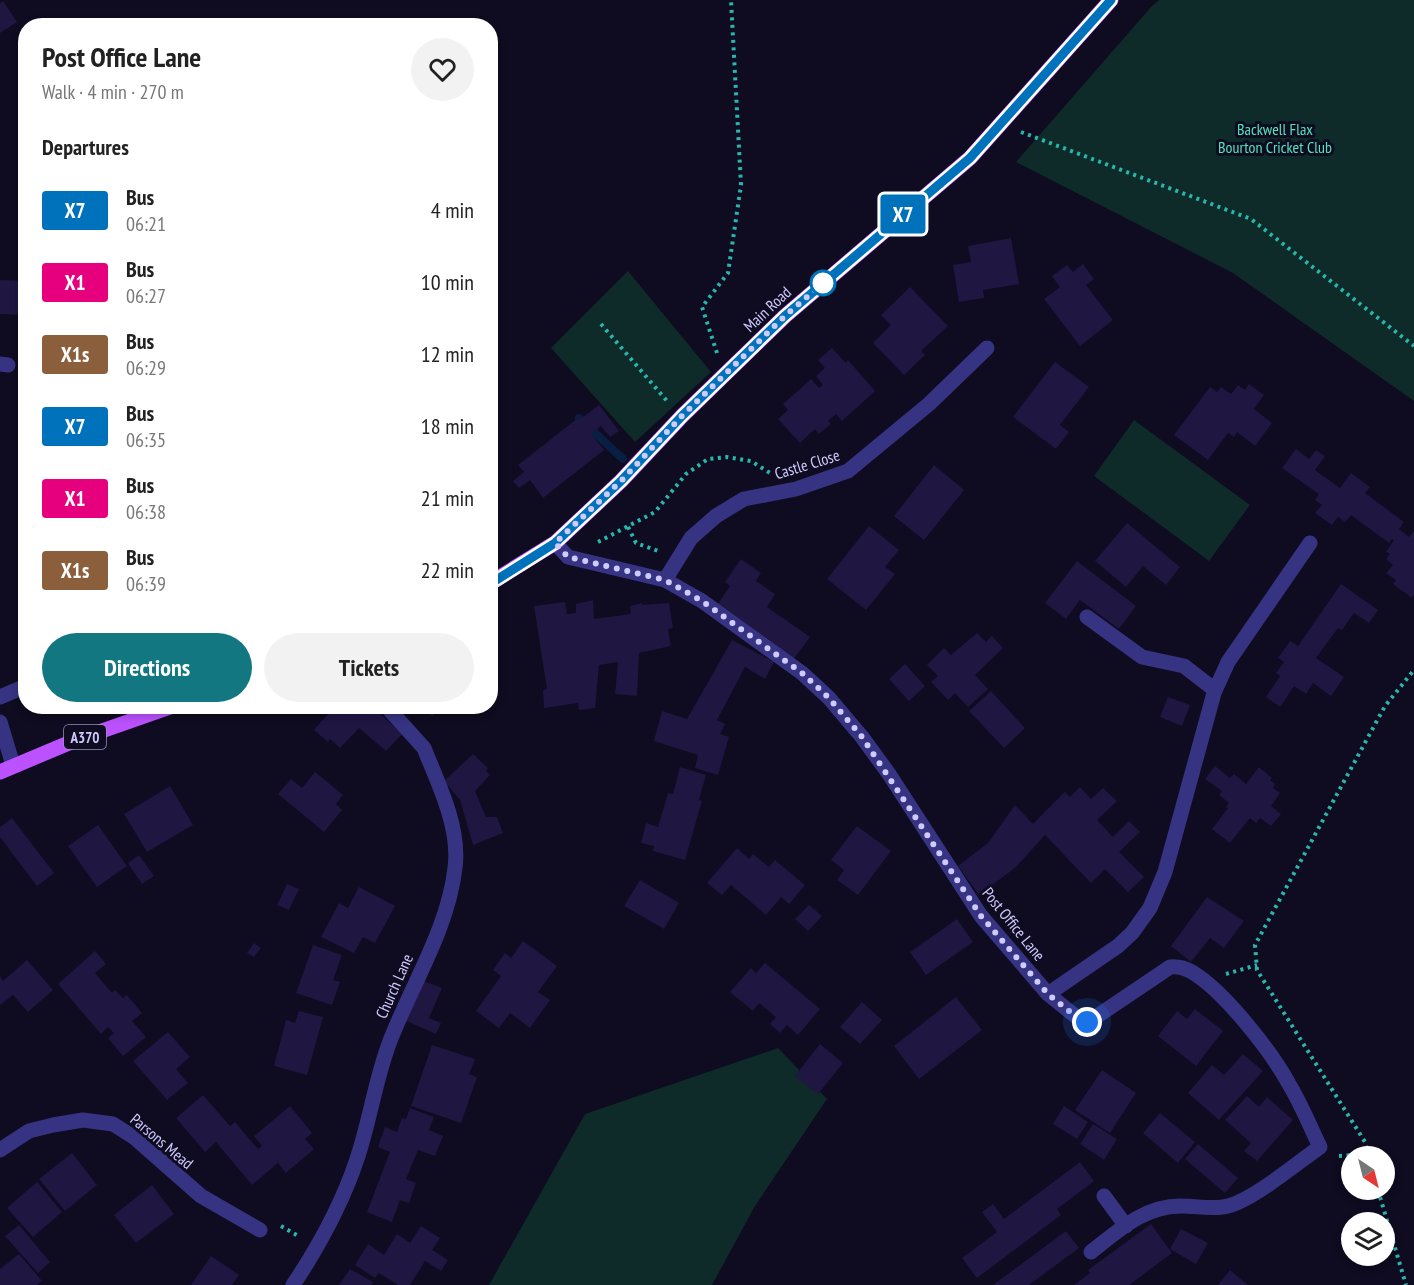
<!DOCTYPE html>
<meta charset="utf-8">
<style>
:root{--surface:#fff;--page:#f2f2f2;--text:#222;--muted:#767676;--accent:#137781}
body{margin:0;font-family:"PT Sans Narrow",sans-serif;background:var(--page);color:var(--text);height:100vh;display:flex;flex-direction:column;font-size:22px;white-space:nowrap}
*{box-sizing:border-box;margin:0}
p{font-size:20px;color:var(--muted)}
.icon{flex:none;width:33px;height:33px;fill:none;stroke:currentColor;stroke-width:2;stroke-linecap:round;stroke-linejoin:round}
.map{position:relative;flex:1;overflow:hidden}
.panel{position:absolute;left:18px;top:18px;width:480px;height:696px;display:flex;flex-direction:column;background:var(--surface);border-radius:24px;box-shadow:0 3px 9px #0003}
.panel>*{flex:none}
.badge{padding:0 12px;border-radius:4px;font-size:21px;line-height:39px}
.needle{width:39px;rotate:145deg}
.fabs{position:absolute;left:1341px;top:1146px;display:grid;gap:12px}
.fabs a{display:grid;place-items:center;width:54px;height:54px;border-radius:50%;background:var(--surface);box-shadow:0 3px 9px #0003;font-size:30px}
.you{position:absolute;width:30px;height:30px;margin:-15px;border:4px solid #fff;border-radius:50%;background:#1a73e8;box-shadow:0 0 0 9px #1a73e833}
.map>.badge{position:absolute;translate:-50% -50%;box-shadow:0 0 0 3px #fff}
h2{padding:0 24px;font-size:22px;line-height:54px}
.round{display:grid;place-items:center;flex:none;width:63px;height:63px;border-radius:32px;background:var(--page)}
.overview{display:flex;align-items:center;justify-content:space-between;height:102px;padding:0 24px}
h1{font-size:28px;font-weight:700;line-height:45px}
.button{display:flex;gap:12px;margin-top:auto;padding:12px 24px}
.button a{flex:1;height:69px;border-radius:36px;background:var(--accent);color:#fff;font-size:24px;font-weight:700;line-height:69px;text-align:center}
.button a+a{background:var(--page);color:var(--text)}
ul{padding:0;list-style:none}
li{display:flex;align-items:center;gap:18px;height:72px;padding:0 24px}
li div{flex:1}
li b{display:block;font-size:22px}
li em{font-style:normal}
li .badge{min-width:66px;font-weight:700;text-align:center}
.map>svg:first-child{display:block}
.green{fill:#0e2a29}
.lines{fill:none;stroke-linecap:round;stroke-linejoin:round}
.stream{stroke:#081e42;stroke-width:8}
.building{fill:#1f1642}
.path{stroke:#27b7ac;stroke-width:4;stroke-dasharray:3 4.5;stroke-linecap:butt}
.minor{stroke:#363482;stroke-width:15}
.major{stroke:#bc52ff;stroke-width:15}
.line-casing{stroke:#fff;stroke-width:14}
.line{stroke:#0072bc;stroke-width:9}
.walk{stroke:#d0cbff;stroke-width:6;stroke-dasharray:0 10.8}
.stop-dot{fill:#fff;stroke:#0072bc;stroke-width:3}
.labels{text-anchor:middle;dominant-baseline:central;stroke-width:6;stroke-linejoin:round;paint-order:stroke}
.shield{fill:#0f0b20;stroke:#9691bc;stroke-width:1.5}
.shield-label{font-size:15px;font-weight:bold;fill:#d0cbff}
.park-label{font-size:16px;fill:#51e5be;stroke:#0f0b20}
.street-label{font-size:16px;fill:#d0cbff;stroke:#0f0b20}
</style>
<div class="map">
<svg width="1414" height="1285" viewBox="0 0 1414 1285">
<rect width="100%" height="100%" fill="#0f0b20"/>
<path class="green" d="M1159 0H1414V401L1233 273 1016 162 1151 7Z
M628 271 711 372 635 442 551 348Z
M1134 420 1250 505 1209 561 1094 476Z
M778 1048 827 1099 755 1206 712 1285H489L585 1114Z"/>
<g class="lines">
<path class="stream" d="M579 418 623 459"/>
</g>
<path class="building" d="M3 1 17 22 0 33V3Z
M1011 238 1019 284 983 290 984 298 959 302 953 265 971 262 968 246Z
M1083 264 1094 279 1086 285 1113 320 1080 346 1044 299 1060 287 1052 276 1067 265 1073 272Z
M0 280 26 281V315L0 314Z
M910 287 948 326 921 351 925 355 904 375 873 343 891 325 881 315Z
M832 348 846 363 848 360 875 391 842 421 836 414 828 421 831 424 819 434 815 429 800 443 778 419 788 410 783 404 811 379 819 388 823 385 816 376 825 368 818 360Z
M1055 362 1089 387 1060 425 1069 432 1056 449 1013 417Z
M1249 384 1264 395 1254 409 1272 423 1255 446 1237 432 1234 437 1228 433 1208 460 1174 435 1210 387 1217 392 1221 387 1231 394 1238 385 1245 390Z
M599 405 619 431 610 437 601 426 591 434 604 450 543 498 530 480 519 488 513 481 524 472 518 465 578 418 579 420Z
M1296 449 1309 459 1316 450 1325 456 1315 470 1340 488 1351 473 1370 487 1365 493 1404 522 1399 529 1409 537 1414 531V595L1412 598 1393 584 1396 580 1386 573 1393 565 1386 559 1390 554 1386 552 1394 540 1392 539 1389 543 1351 515 1345 522 1338 517 1332 525 1315 513 1322 505 1315 500 1319 494 1282 468Z
M934 465 964 490 924 540 894 516Z
M1127 523 1180 567 1166 585 1143 566 1126 587 1095 561Z
M869 526 899 550 885 567 895 574 866 610 827 579Z
M741 559 761 573 756 581 775 594 767 607 810 637 793 660 749 630 751 627 718 604 730 586 725 582Z
M1077 561 1136 606 1119 629 1080 600 1066 619 1045 603Z
M1341 584 1378 610 1369 623 1354 613 1342 630 1338 628 1316 658 1344 677 1331 696 1313 683 1306 694 1294 686 1280 707 1266 697 1280 676 1276 673 1284 662 1278 658 1290 641 1298 646Z
M593 600 594 619 631 614 630 606 642 603V605L669 603 673 628 668 629 671 646 639 653 637 696 615 694 618 662 599 665 595 708 579 710 578 703 544 708 543 690 547 689 534 606 565 602 567 614 576 613V604Z
M977 633 986 642 992 636 1003 648 975 675 988 689 968 707 955 693 948 700 931 682 938 676 927 665 944 648 951 655Z
M732 640 774 662 765 679 745 667 717 720 725 724 720 734 729 737 718 775 695 768 698 755 654 741 662 711 687 719Z
M905 664 925 686 909 701 889 679Z
M991 691 1025 728 1004 748 969 711Z
M1168 697 1190 705 1182 726 1160 717Z
M335 706H372L402 734 386 751 359 728 340 748 330 739 328 742 314 730Z
M424 706H444L432 716Z
M473 754 488 768 486 771 490 775 475 791 486 817H497L503 833 473 845 460 800 444 781Z
M1215 766 1230 778 1234 774 1246 784 1259 767 1272 778 1270 780 1275 784 1273 788 1280 793 1271 806 1281 814 1271 826 1260 818 1256 823 1250 818 1230 843 1212 829 1228 808 1226 807 1229 803 1219 795 1222 791 1205 779Z
M680 767 706 775 699 800 702 801 685 860 653 851 654 846 641 843 646 823 658 827 668 793 673 794Z
M315 772 343 795 336 804 342 810 324 832 278 794 291 779 302 788Z
M170 786 193 825 147 852 124 814Z
M1080 787 1091 799 1103 788 1117 801 1097 820 1113 837 1129 821 1140 832 1119 852 1144 877 1128 892 1105 869 1091 883 1045 835 1016 867 979 895 958 866 988 843 1015 805 1033 824 1065 792 1070 797Z
M12 818 54 873 37 886 0 837V827Z
M98 825 127 866 97 887 68 846Z
M857 826 891 851 858 895 837 880 844 870 831 860Z
M737 848 749 859 753 854 769 867 775 860 805 885 789 904 781 897 766 915 731 885 722 895 707 883Z
M139 855 154 876 142 884 128 863Z
M640 880 679 903 664 929 624 906Z
M287 884 299 889 289 910 277 905Z
M359 887 395 906 375 943 363 937 354 953 321 937 339 903 348 908Z
M1207 897 1244 921 1224 948 1210 938 1191 962 1171 946Z
M809 905 822 916 808 931 795 919Z
M957 919 973 942 926 975 910 952Z
M523 941 557 966 538 992 550 1000 530 1028 510 1013 499 1028 476 1011 501 976 493 970 505 953 511 958Z
M254 943 261 948 254 957 247 953Z
M313 945 342 955 333 980 340 982 332 1005 296 993Z
M95 951 106 964 95 973 112 993 115 990 123 998 127 995 142 1013 132 1021 146 1037 123 1056 108 1038 114 1033 108 1027 101 1034 58 984Z
M27 960 53 990 28 1012 13 995 0 1005V976L3 981Z
M765 963 820 1009 798 1035 787 1025 780 1033 770 1024 776 1017 759 1003 753 1011 730 992 751 968 756 973Z
M421 980 442 988 429 1018 441 1023 436 1034 404 1020Z
M956 997 982 1030 919 1079 894 1046Z
M862 1002 882 1020 860 1044 840 1027Z
M1195 1009 1223 1031 1196 1066 1158 1036 1177 1011 1187 1019Z
M299 1011 323 1017 307 1075 274 1066 286 1020 295 1023Z
M168 1032 190 1057 176 1069 188 1083 167 1100 133 1061Z
M820 1044 843 1063 818 1094 795 1076Z
M432 1045 475 1059 469 1074 477 1077 461 1123 411 1106Z
M1243 1054 1263 1071 1219 1120 1188 1093 1212 1065 1224 1075Z
M1102 1070 1136 1093 1110 1133 1075 1110Z
M203 1095 230 1126 235 1122 258 1149 262 1146 254 1136 290 1106 312 1133 305 1139 314 1149 286 1173 278 1163 252 1185 216 1142 205 1152 176 1118Z
M1247 1096 1259 1107 1267 1097 1293 1120 1257 1161 1244 1151 1251 1143 1225 1120Z
M1064 1106 1088 1122 1077 1139 1053 1124Z
M410 1108 434 1117 429 1130 443 1136 435 1156 418 1150 406 1179 416 1183 409 1203 400 1200 392 1222 367 1212 390 1152 378 1147 385 1127 397 1132 402 1118 406 1119Z
M1160 1113 1195 1142 1178 1163 1143 1133Z
M1093 1124 1117 1139 1104 1160 1080 1144Z
M1198 1144 1238 1178 1225 1193 1185 1159Z
M72 1153 97 1185 65 1211 39 1179Z
M1080 1162 1094 1181 1057 1209 1061 1215 977 1278 962 1258 997 1232 982 1212 993 1204 1004 1219Z
M37 1182 62 1212 33 1237 7 1208Z
M152 1185 174 1214 136 1243 114 1215Z
M1151 1224 1172 1253 1129 1285H1074L1090 1273 1088 1270Z
M19 1225 50 1262 38 1273 5 1236Z
M421 1226 440 1238 432 1250 448 1260 441 1271 425 1261 410 1285H398L379 1273 375 1278 355 1265 368 1244 384 1255 397 1234 410 1243Z
M1181 1229 1208 1243 1196 1264 1170 1249Z
M1066 1231 1079 1248 1029 1285H993Z
M19 1254 42 1281 37 1285H0V1269Z
M211 1256 239 1275 232 1285H191Z
M350 1269 373 1282 371 1285H339Z
M1230 1270 1248 1285H1218Z"/>
<g class="lines">
<path class="path" d="M1021 132 1251 219 1414 346
M601 324 667 401
M717 353 702 307 728 273 741 185 731 0
M628 527 636 543 658 551
M598 542 655 512 686 474 708 459 727 457 751 461 770 473
M1226 974 1257 965
M1339 1156 1368 1154
M1369 1156 1365 1142 1257 970 1255 945 1385 706 1414 670
M1378 1190 1406 1285
M281 1226 300 1237"/>
<path class="minor" d="M0 364 8 365
M555 543 568 557 665 580 702 601 802 673 829 698 862 737 889 774 981 916 1048 994 1118 946 1132 933 1150 908 1165 872 1214 693 1228 662 1310 543
M665 580 691 538 716 516 744 499 796 489 848 471 929 404 987 348
M1087 617 1142 657 1184 666 1215 690
M0 697 26 686
M0 722 13 765
M1048 994 1079 1019 1090 1021 1170 967C1178 966 1185 968 1192 972 1224 991 1271 1051 1289 1084 1301 1104 1310 1126 1320 1147 1297 1163 1253 1200 1228 1206 1213 1210 1197 1206 1182 1206 1145 1205 1118 1231 1091 1252
M0 1150 29 1131 53 1125 83 1120 113 1124 135 1138 201 1196 260 1230
M1104 1196 1126 1226
M293 1285C319 1246 342 1204 357 1159 370 1121 375 1080 390 1041 412 984 448 929 455 868 460 832 442 791 428 758L424 748 386 706"/>
<path class="major" d="M490 583 555 543 621 481 682 416 785 316 970 158 1111 0
M0 772 76 740 173 706"/>
</g>
<g class="lines">
<defs>
<path id="line" d="M490 584 555 543 621 481 682 416 785 316 970 158 1111 0"/>
</defs>
<use href="#line" class="line-casing"/>
<use href="#line" class="line"/>
<path class="walk" d="M823 283 785 316 682 416 621 481 555 543 568 557 665 580 702 601 802 673 829 698 862 737 981 916 1048 994 1079 1019 1087 1022"/>
</g>
<circle class="stop-dot" cx="823" cy="283" r="12"/>
<g class="labels">
<rect class="shield" x="64" y="725" width="42" height="24" rx="4.5"/>
<g class="shield-label">
<text x="85" y="737">A370</text>
</g>
<g class="park-label">
<text x="1275" y="129">Backwell Flax<tspan x="1275" dy="18">Bourton Cricket Club</tspan></text>
</g>
<g class="street-label">
<text transform="translate(767 309) rotate(-43)">Main Road</text>
<text transform="translate(807 464) rotate(-17)">Castle Close</text>
<text transform="translate(1014 924) rotate(51)">Post Office Lane</text>
<text transform="translate(394 986) rotate(-66)">Church Lane</text>
<text transform="translate(162 1141) rotate(40)">Parsons Mead</text>
</g>
</g>
</svg>
<div class="fabs">
<a><svg class="needle" viewBox="-14 -14 28 28"><path d="M0-13l5 13h-10z" fill="#e53935"/><path d="M0 13l5-13h-10z" fill="#767676"/></svg></a>
<a><svg class="icon" aria-label="layers" viewBox="0 0 24 24"><path d="M12 4l9 5-9 5-9-5zM3 14l9 5 9-5"/></svg></a>
</div>
<div class="you" style="left:1087px;top:1022px"></div>
<b class="badge" style="left:903px;top:214px;background:#0072bc;color:#fff">X7</b>
<section class="panel">
<div class="overview"><div><h1>Post Office Lane</h1><p>Walk · 4 min · 270 m</p></div><a class="round"><svg class="icon" aria-label="heart" viewBox="0 0 24 24"><path d="M12 20l-8-8c-3-5 5-10 8-4 3-6 11-1 8 4z"/></svg></a></div>
<h2>Departures</h2>
<ul>
<li><span class="badge" style="background:#0072bc;color:#fff">X7</span><div><b>Bus</b><p>06:21</p></div><em>4 min</em></li>
<li><span class="badge" style="background:#e6007e;color:#fff">X1</span><div><b>Bus</b><p>06:27</p></div><em>10 min</em></li>
<li><span class="badge" style="background:#8b5e3c;color:#fff">X1s</span><div><b>Bus</b><p>06:29</p></div><em>12 min</em></li>
<li><span class="badge" style="background:#0072bc;color:#fff">X7</span><div><b>Bus</b><p>06:35</p></div><em>18 min</em></li>
<li><span class="badge" style="background:#e6007e;color:#fff">X1</span><div><b>Bus</b><p>06:38</p></div><em>21 min</em></li>
<li><span class="badge" style="background:#8b5e3c;color:#fff">X1s</span><div><b>Bus</b><p>06:39</p></div><em>22 min</em></li>
</ul>
<div class="button"><a>Directions</a><a>Tickets</a></div>
</section>
</div>
